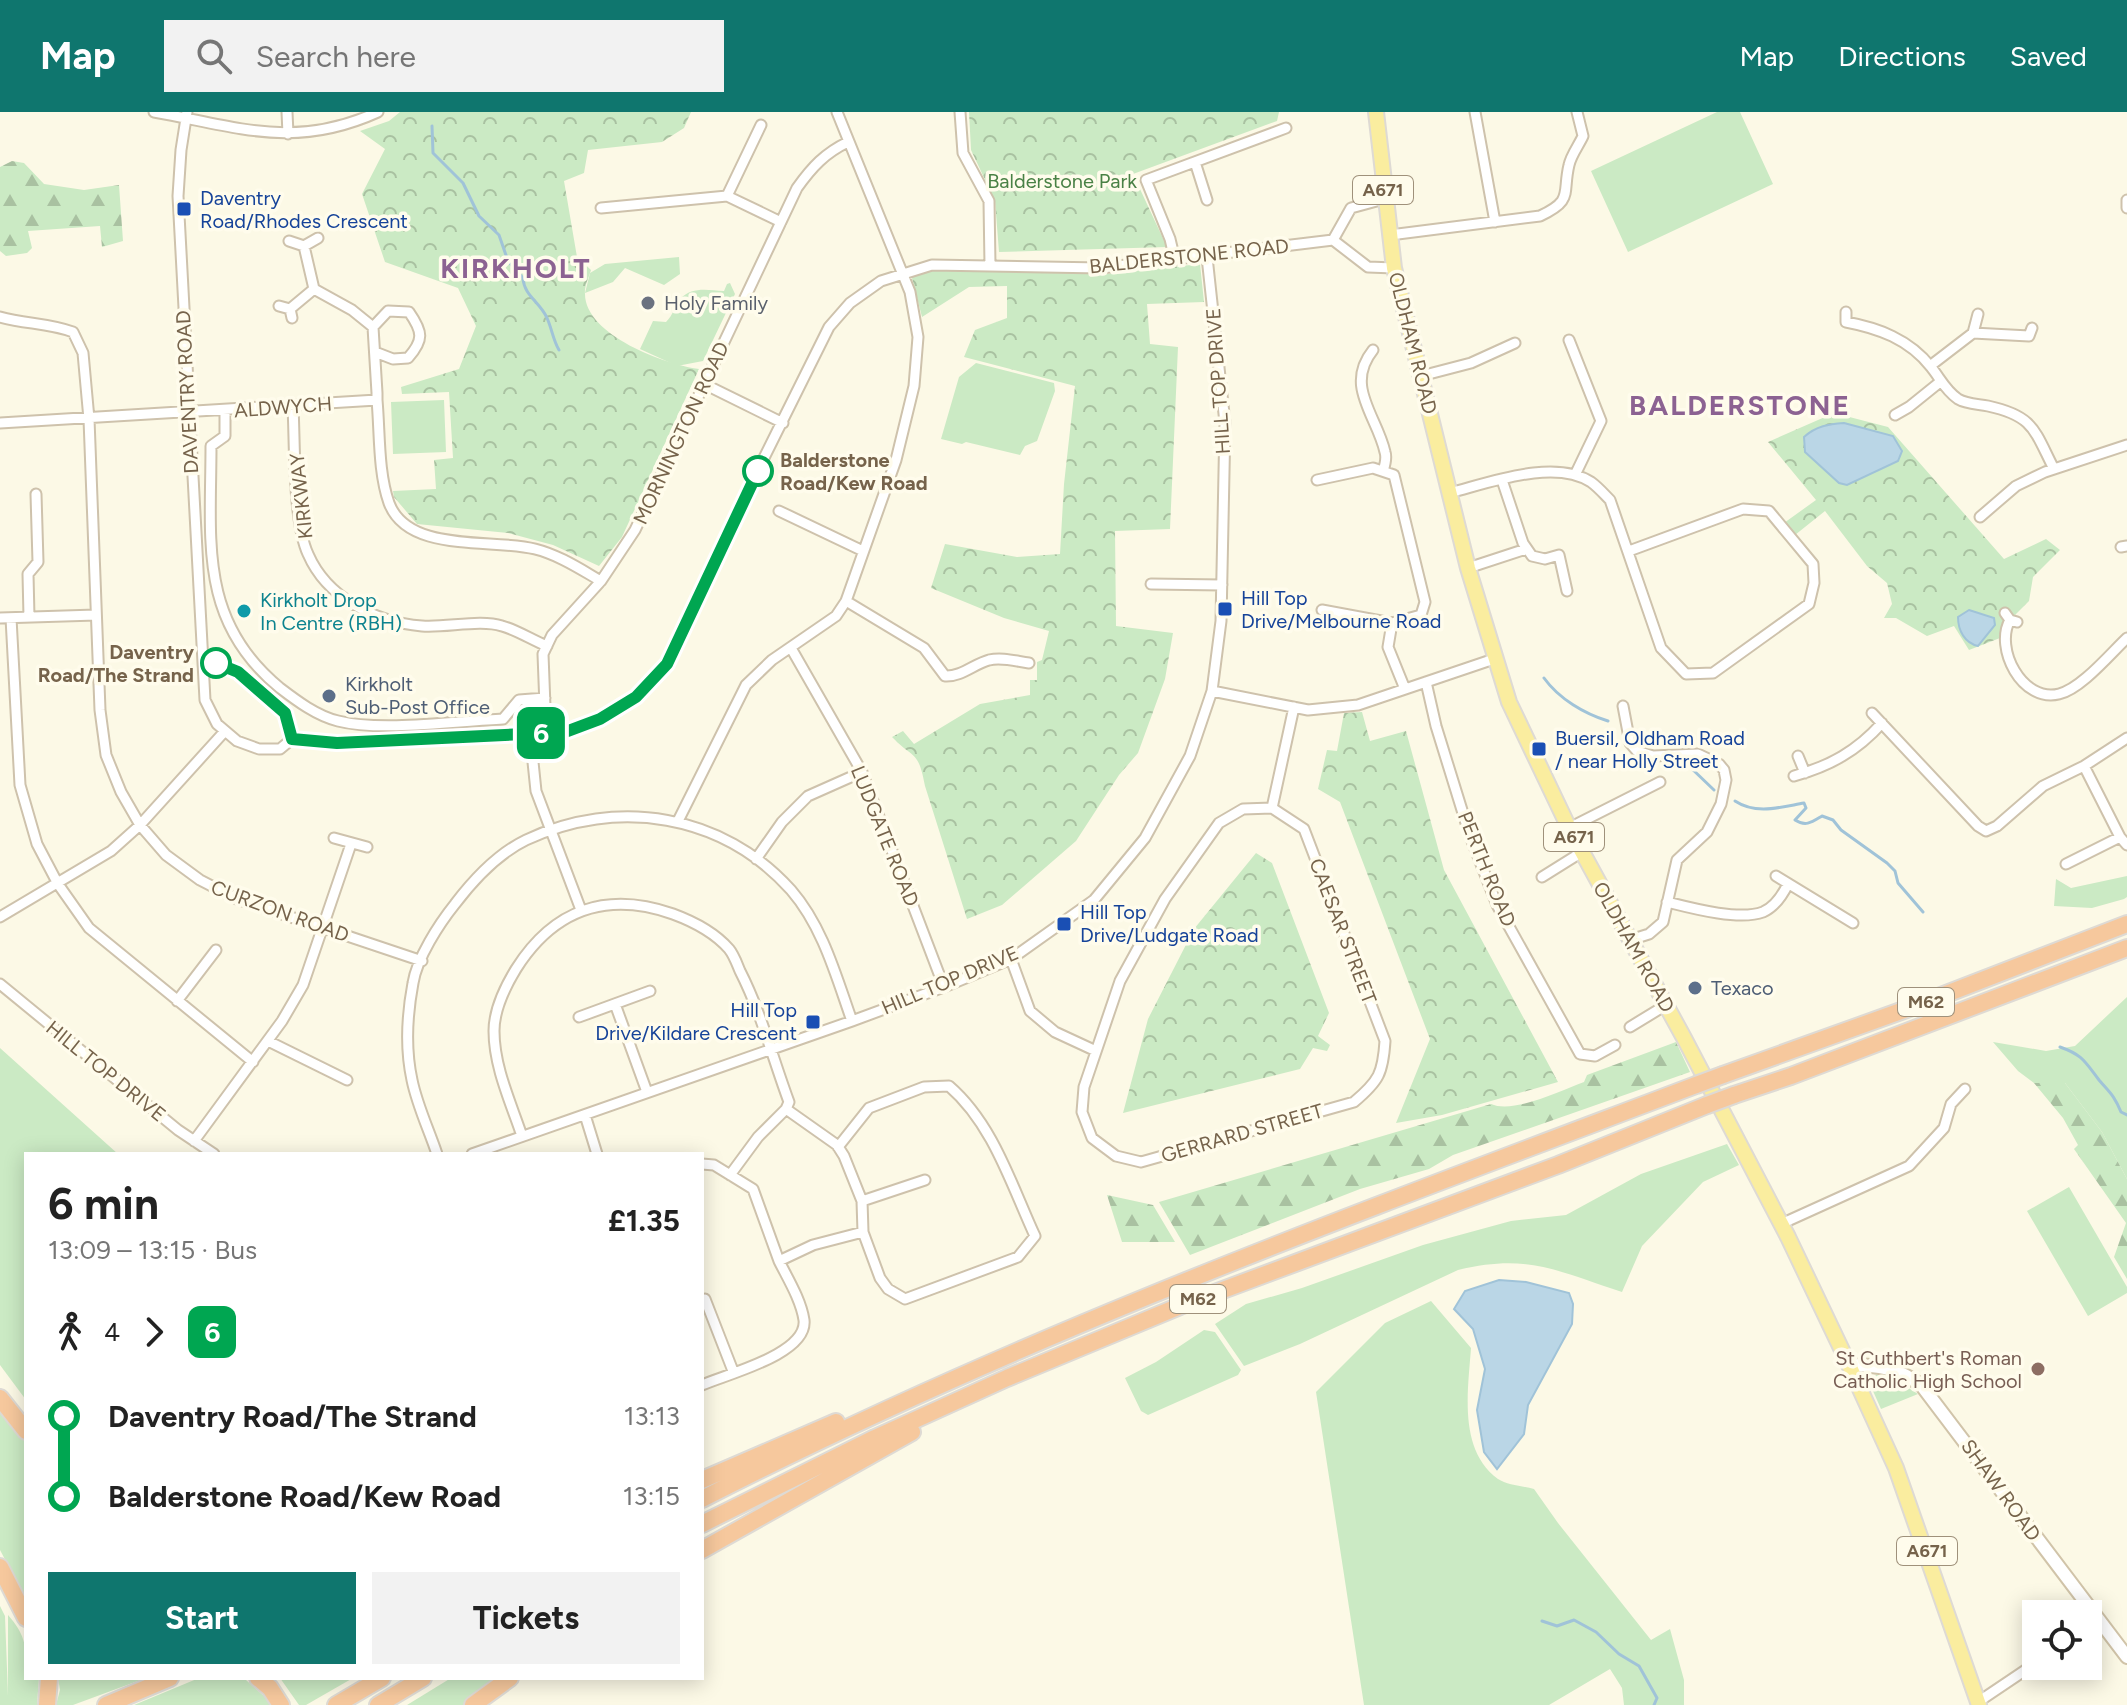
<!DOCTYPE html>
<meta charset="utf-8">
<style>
:root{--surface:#fff;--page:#f2f2f2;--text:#222;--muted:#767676;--accent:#0f766e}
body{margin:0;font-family:Figtree,sans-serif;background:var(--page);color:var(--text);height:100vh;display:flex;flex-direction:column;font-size:30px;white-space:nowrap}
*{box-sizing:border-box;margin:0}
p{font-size:26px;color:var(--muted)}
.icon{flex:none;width:44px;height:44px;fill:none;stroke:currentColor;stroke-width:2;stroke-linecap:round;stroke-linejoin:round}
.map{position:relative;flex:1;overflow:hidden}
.side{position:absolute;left:24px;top:1040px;width:680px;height:528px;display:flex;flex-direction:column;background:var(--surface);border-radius:0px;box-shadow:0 4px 20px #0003}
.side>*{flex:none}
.badge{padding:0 16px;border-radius:12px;font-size:28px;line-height:52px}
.buttons{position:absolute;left:2022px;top:1488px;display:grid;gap:16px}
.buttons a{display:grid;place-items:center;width:80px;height:80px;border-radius:0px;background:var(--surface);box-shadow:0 4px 20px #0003;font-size:40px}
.map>.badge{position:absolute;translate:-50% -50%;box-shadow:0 0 0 4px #fff}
.legs{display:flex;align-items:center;gap:12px;height:88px;padding:0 24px;font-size:26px}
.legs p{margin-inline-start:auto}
.overview{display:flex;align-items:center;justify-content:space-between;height:136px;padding:0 24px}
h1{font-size:44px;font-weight:700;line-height:60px}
.primary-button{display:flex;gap:16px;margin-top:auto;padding:16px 24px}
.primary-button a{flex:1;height:92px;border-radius:0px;background:var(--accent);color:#fff;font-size:32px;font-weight:700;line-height:92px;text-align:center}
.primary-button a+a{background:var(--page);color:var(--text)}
ul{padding:0 24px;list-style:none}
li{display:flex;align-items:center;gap:28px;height:80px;font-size:30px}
li i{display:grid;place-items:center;width:12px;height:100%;margin:0 10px;background:currentColor}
li i::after{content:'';width:20px;height:20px;margin:-10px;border:6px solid;border-radius:50%;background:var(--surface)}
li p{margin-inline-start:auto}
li:first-child i{background:linear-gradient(#0000 50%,currentColor 0)}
li:last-child i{background:linear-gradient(currentColor 50%,#0000 0)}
header{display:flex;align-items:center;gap:48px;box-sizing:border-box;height:112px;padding:0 40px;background:var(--accent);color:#fff}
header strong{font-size:38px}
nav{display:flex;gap:44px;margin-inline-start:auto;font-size:28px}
.search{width:560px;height:72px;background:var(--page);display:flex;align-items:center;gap:20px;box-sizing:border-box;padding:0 28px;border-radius:0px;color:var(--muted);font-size:30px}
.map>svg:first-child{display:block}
.grass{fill:#cbeac4}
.forest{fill:url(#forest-firs)}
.park{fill:url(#park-crowns)}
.water{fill:#bad6e6;stroke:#a0c3d8;stroke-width:2}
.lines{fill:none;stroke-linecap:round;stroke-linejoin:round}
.stream{stroke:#a0c3d8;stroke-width:3}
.street-casing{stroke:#cec2ac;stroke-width:13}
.secondary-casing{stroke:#d1c4a9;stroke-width:16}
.primary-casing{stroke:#dedad4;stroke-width:18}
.highway-casing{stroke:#dedad4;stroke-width:20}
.street{stroke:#fff;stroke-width:9}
.secondary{stroke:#fff;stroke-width:12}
.primary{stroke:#faed9f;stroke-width:14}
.highway{stroke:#f6c89d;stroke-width:16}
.highway-bridge-casing{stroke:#dedad4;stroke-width:20;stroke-linecap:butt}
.highway-bridge{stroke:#f6c89d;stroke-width:16}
.line-1-casing{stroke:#fff;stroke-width:18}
.line-1{stroke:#00a651;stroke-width:12}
.transit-dot{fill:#1a4fb4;stroke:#fffcec;stroke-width:3}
.worship-dot{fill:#6b7280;stroke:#fffcec;stroke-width:3}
.stop-1-dot{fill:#fff;stroke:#00a651;stroke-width:4}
.culture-dot{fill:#0f9aa8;stroke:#fffcec;stroke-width:3}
.service-dot{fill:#5c6f8a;stroke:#fffcec;stroke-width:3}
.education-dot{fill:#8d6e63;stroke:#fffcec;stroke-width:3}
.labels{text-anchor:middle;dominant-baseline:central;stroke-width:7;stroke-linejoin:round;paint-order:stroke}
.shield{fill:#fffcec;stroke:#9f917b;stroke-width:2}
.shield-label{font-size:18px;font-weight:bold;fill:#76634b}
.park-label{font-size:20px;fill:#498145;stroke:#fffcec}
.transit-label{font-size:20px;fill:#164399;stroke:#fffcec;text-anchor:start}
.street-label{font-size:20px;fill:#76634b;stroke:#fffcec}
.worship-label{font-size:20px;fill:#5b616d;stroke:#fffcec;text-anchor:start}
.stop-label{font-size:20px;font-weight:bold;fill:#76634b;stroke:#fffcec;text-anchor:start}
.culture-label{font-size:20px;fill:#0d838f;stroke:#fffcec;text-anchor:start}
.service-label{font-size:20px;fill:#4e5e75;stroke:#fffcec;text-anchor:start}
.education-label{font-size:20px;fill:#785e54;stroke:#fffcec;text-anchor:end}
.district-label{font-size:28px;font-weight:bold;letter-spacing:2px;fill:#8c6292;stroke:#fffcec}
</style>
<header>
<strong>Map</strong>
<div class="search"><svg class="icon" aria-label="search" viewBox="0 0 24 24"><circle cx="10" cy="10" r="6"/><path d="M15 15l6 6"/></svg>Search here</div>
<nav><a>Map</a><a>Directions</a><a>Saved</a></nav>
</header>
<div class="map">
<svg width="2127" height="1593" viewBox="0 0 2127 1593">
<defs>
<pattern id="forest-firs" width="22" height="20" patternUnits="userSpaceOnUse" patternTransform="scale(2)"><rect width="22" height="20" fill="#cbeac4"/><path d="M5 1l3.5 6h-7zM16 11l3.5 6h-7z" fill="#a9c1a1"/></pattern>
<pattern id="park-crowns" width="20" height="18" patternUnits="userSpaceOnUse" patternTransform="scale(2)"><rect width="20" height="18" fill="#cbeac4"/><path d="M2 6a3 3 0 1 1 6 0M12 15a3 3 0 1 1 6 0" fill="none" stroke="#a9c1a1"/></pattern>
</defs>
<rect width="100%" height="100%" fill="#fcf9e6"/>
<path class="grass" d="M1717 0H1740L1773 72 1628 140 1591 59Z
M679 145 680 162 664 173 625 156 613 170 585 181 590 161 605 152Z
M730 171 735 182 703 249 677 254 640 237 653 209 666 210C673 203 675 194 680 187 692 174 708 178 724 179L727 172Z
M976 251 1054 271 1055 279 1037 329 1025 334 1020 343 966 330 962 332 941 327 959 265Z
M444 288 446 340 393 342 391 290Z
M2127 764V785L2124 787 2092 796 2054 794 2056 767 2071 776Z
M2127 885V1067L2102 1020 2065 971H2034L2018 959 1993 930 2046 939 2075 934Z
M0 936 118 1042H26V1288L0 1253Z
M1727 1032 1739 1053 1703 1070 1642 1134 1622 1180C1557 1159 1528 1141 1458 1158L1300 1232 1244 1254 1215 1212 1246 1192 1302 1176 1423 1133 1511 1109 1566 1103 1641 1062Z
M2069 1075 2127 1175V1181L2088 1204 2027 1099Z
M1431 1189 1471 1236C1468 1279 1458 1338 1498 1367 1507 1373 1523 1374 1534 1377L1558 1411 1651 1528 1670 1517 1684 1568V1593H1624L1622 1576 1610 1557 1549 1593H1364L1316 1280 1385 1211Z
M1204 1218 1215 1220 1241 1258 1238 1263 1148 1303 1141 1299 1125 1266 1156 1250Z
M1886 1262 1918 1282 1881 1297 1869 1270 1876 1263Z
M0 1300 26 1330V1487L0 1438Z
M0 1494 5 1504 8 1584V1503C28 1526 26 1537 26 1566H39L37 1593H0Z
M58 1566H146L73 1593H56L60 1578Z
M199 1566 246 1568 274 1593H134Z
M280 1566H353L306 1593H299Z
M451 1566H500L463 1593H407Z"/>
<path class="forest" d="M12 49 24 51 44 72 84 78 119 73 123 129 102 135 100 114 28 119 32 136 27 141 6 144 0 139V55Z
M1676 930 1690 960 1453 1043 1429 1057 1360 1077 1190 1143 1159 1090 1491 992C1513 1002 1560 979 1584 970L1587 963Z
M2034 971H2065L2102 1020 2127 1067V1167L2114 1145 2126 1111 2074 1037 2078 1033 2063 1006Z
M1107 1083 1153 1093 1175 1130H1122Z"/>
<path class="park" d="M400 0H691L684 16 662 30 588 38 584 61 564 69 577 145 591 158C589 165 584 175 585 182 585 223 666 253 699 257L622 425 599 454 553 433 508 421 417 412 394 385 393 379 436 377 434 348 453 346 449 280 402 282 401 275 459 257 476 214 458 176 385 150 362 82 385 37 360 19 389 9Z
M969 0H1279L1277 9 1133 62 1167 135 999 140 995 89 971 38Z
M1200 152 1204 190 1147 192 1150 232 1178 235 1170 417 1115 419 1116 514 1173 521 1165 567 1138 641 1119 663 1076 729 1002 793 967 807 925 674C918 637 914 648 892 625L903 619 914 632 980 592 1030 583V568H1037V550L1042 548 1049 519 1004 506 931 476 945 432 1017 445 1060 442 1064 372 1075 274 964 245 975 218 1007 206V174L969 175 922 205 911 162 937 157 1105 162Z
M1834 301 1888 315 2004 447 2046 427 2060 438 2033 465 2029 489 2003 515 2000 526 1969 538 1954 514 1927 524 1896 506H1884L1892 492 1887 471 1867 454 1825 399 1795 423 1784 411 1816 388 1768 330Z
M1362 600 1370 629 1406 619 1444 758 1558 970 1442 1003 1396 1011 1430 927 1340 690 1318 677 1327 638 1337 639 1344 601Z
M1256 741 1272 751 1329 901 1318 924 1330 933 1327 939 1313 936 1300 957 1123 1001 1148 907 1194 817Z"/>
<path class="water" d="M1844 311 1893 324 1902 339 1898 349 1847 373 1839 371 1805 340 1804 325C1816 314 1829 312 1844 311Z
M1969 498 1994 506 1995 513 1978 534C1965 531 1958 519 1958 505Z
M1499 1168 1526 1170 1569 1181 1573 1192 1572 1212 1528 1293 1524 1322 1497 1357 1484 1340 1477 1298 1485 1257 1473 1217 1454 1197 1465 1179Z"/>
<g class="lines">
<path class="stream" d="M432 14 433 41 463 71 479 104 499 123 508 149 523 166C524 184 540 190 547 206 552 217 553 228 559 238
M1544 566C1559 587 1585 602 1608 609
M1690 655 1714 678
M1735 689C1756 703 1781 695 1804 691L1806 696 1795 708C1806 715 1812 710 1822 704L1833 708 1841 718 1887 751 1895 759 1898 771 1923 800
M2060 935C2083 943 2085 950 2099 968 2110 981 2114 983 2121 1000L2127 1003
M1542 1509 1557 1514 1574 1508 1596 1520 1619 1542 1639 1554 1657 1586 1654 1593"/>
<defs>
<path id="street" d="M154 0C239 15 294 38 378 0
M187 0 181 38 178 84 205 588 217 612 237 629 259 637H280L292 627
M287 0 288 22
M960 0 963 41 989 89 990 153
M1475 0 1495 110
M1195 50 1207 88
M727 84 781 110
M2127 88V96
M601 96 727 84 761 13
M1390 123 1540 104C1574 88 1562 82 1569 53 1571 43 1579 33 1583 24L1577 0
M1333 128 1351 96 1384 87
M1333 128 1368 155 1394 156
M289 129 304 134 318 126
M304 134 314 177 352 198 373 215
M1175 148 1170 127 1146 68 1286 16
M279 194 290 197 292 206
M290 197 314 177
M1846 200V210C1878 216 1909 227 1931 255 1940 266 1945 278 1958 287 1966 292 1978 292 1988 294 2034 304 2034 318 2054 357
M0 205C25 212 49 211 73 220L83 241 89 307 100 598 106 643 121 680 140 713 166 743 200 768 237 787 422 849
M1973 221 1978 202
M1569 228 1601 309 1575 363
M1373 238C1344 274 1377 304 1385 340 1387 346 1385 353 1383 359
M375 240 393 247 408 246C424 228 423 220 409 200L388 199 373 215 377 281V288C380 321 378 360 389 391 408 442 493 426 535 437 559 443 580 457 601 469
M1930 254 1973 221 2029 224 2032 216
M1421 264 1471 251 1515 231
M704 272 783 311
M293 295C295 332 293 410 308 442 327 486 375 510 422 514 446 516 480 507 502 514 517 518 532 528 547 534
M225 299V324L211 334C211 429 198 509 280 576 297 589 317 604 338 609 381 620 457 609 503 607L519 588 545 586
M1895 303 1909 295 1940 270
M0 311 377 288
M1317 368 1373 356 1394 363 1425 490 1421 503 1392 511 1388 535 1405 577
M1502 368 1523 431 1532 444 1545 447 1559 443 1567 479
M1449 381C1489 371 1554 346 1591 370 1598 375 1604 382 1610 388L1661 536 1686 562 1713 561 1809 492 1814 471 1813 452 1769 399 1743 397 1629 439
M779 399 863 439
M1980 405 2016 374 2045 360 2127 333
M2121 435 2127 434
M1468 456 1526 437
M1151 472 1222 473
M846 489 924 536 945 564C961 565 974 552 989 548 1002 545 1015 549 1029 551
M1322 498 1392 511
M2005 501 2010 508 2017 510
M29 505 28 462 38 450 36 382
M0 506 96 503
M11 506 20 673 37 732 58 772 89 816 253 950
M2010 508C1994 536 2022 591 2059 582 2081 577 2110 542 2127 526
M791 536 862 660 944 875
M216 551 238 560 285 601 292 627
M1426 570 1436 614 1470 724 1497 793 1580 942 1595 944 1615 933
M1212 579 1308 598 1358 593 1494 547
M1623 594 1630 631 1637 639 1653 644 1698 642 1719 652 1724 658 1726 668 1721 692 1707 720 1677 748 1663 810 1649 822 1630 828
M1872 601 1978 714 1986 719 1997 714 2043 674 2084 654 2127 626
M530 621 536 679 581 798
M546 621 543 542 552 523 601 469 635 418 797 76C812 55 825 41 848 30
M292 627 337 631 568 619 600 607 636 585 667 552 746 382 829 215 850 191 881 169 932 153 1101 156 1333 128
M1798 644 1805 661
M2084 654 2120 725 2127 733
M1794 664C1830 654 1857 639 1882 611
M1272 696 1304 717 1385 929C1383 961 1379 969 1354 990L1141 1050 1116 1044 1092 1026 1082 1000 1084 975 1120 869 1165 787 1219 711 1243 697Z
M1272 696 1294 595
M678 709 746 573 772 548 836 504 846 489 896 348 914 274 918 225 910 180 837 0
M1569 716 1660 670
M334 726 367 735
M756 747 782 710 808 684 862 660
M2066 752 2120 725
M1776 764 1853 811
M1542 765 1582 740
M1667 790C1691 796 1739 809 1763 800 1775 795 1783 782 1788 772
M0 805 111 739 140 713 225 619
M1011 847 1030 899 1055 920 1096 939
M0 872 178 1018 214 1042
M177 889 216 838
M615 892 647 980
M579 905 650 879
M1630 915 1666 893
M268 929 347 968
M786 997 837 1033 844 1044 862 1089 863 1120 880 1166 888 1177 905 1187 1018 1145 1035 1124C1011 1072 993 1012 949 974L924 975 869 996 838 1035
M585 1003 597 1042
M522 1024C511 991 494 955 494 919 494 897 505 875 516 857 554 797 607 779 673 802 692 809 715 821 729 837 734 843 737 852 740 859 761 900 773 947 789 990L786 997 758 1025 730 1063
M194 1029 282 909 303 873 351 732
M437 1042C429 1018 417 993 412 968 405 936 407 903 413 871 417 846 439 812 455 792 474 767 497 742 526 728 617 685 723 702 791 778 823 815 836 864 852 909
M472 1042 852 909 944 875 1011 847 1094 788 1145 726 1190 644 1212 579 1221 509 1225 311 1207 145
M702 1052 714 1053 753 1077 779 1149
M862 1089 925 1068
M1781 1112 1909 1054 1944 1016 1951 992 1965 977
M705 1187 733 1259
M702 1273C727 1262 808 1242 804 1208 801 1188 788 1167 779 1149L813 1133 863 1120
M1978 1590 2036 1551"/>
<path id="secondary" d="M1849 1253C1878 1253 1899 1256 1922 1274L2127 1545"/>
<path id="primary" d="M1376 0 1394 156 1468 456 1509 590 1569 716 1684 926 1788 1125 1849 1253 1896 1356 1979 1593"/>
<path id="highway" d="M1723 963 1915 894 2127 812
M1734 983 1791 964 2127 836
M0 1286 26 1319
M702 1368 836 1310
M702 1387C1022 1223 1360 1100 1696 973
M702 1412 875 1326 1007 1266 1180 1194 1558 1053 1707 993
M702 1438 912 1320
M0 1455 26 1506
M258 1566 270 1576 281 1593
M47 1593 49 1566
M106 1593 170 1566
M336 1593 382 1566
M378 1593 423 1566
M473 1593 510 1566"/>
</defs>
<use href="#street" class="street-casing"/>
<use href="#secondary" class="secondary-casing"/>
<use href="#primary" class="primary-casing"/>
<use href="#highway" class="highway-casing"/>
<use href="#street" class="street"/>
<use href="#secondary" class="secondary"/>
<use href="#primary" class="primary"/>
<use href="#highway" class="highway"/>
<defs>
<path id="highway-bridge" d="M1696 973 1723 963
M1707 993 1734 983"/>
</defs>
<use href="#highway-bridge" class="highway-bridge-casing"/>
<use href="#highway-bridge" class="highway-bridge"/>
</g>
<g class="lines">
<defs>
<path id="line-1" d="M216 551 238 560 285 601 292 627 337 631 546 621 568 619 600 607 636 585 667 552 758 359"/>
</defs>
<use href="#line-1" class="line-1-casing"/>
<use href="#line-1" class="line-1"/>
</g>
<g class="transit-dot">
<rect x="176" y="89" width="16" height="16" rx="4"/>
<rect x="1217" y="489" width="16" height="16" rx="4"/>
<rect x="1531" y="629" width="16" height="16" rx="4"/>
<rect x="1056" y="804" width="16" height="16" rx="4"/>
<rect x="805" y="902" width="16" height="16" rx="4"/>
</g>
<circle class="worship-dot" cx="648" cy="191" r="8"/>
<g class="stop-1-dot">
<circle cx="758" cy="359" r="14"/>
<circle cx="216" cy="551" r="14"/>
</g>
<circle class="culture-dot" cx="244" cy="499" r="8"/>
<g class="service-dot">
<circle cx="329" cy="584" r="8"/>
<circle cx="1695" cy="876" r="8"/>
</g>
<circle class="education-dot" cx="2038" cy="1257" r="8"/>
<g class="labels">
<g class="shield">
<rect x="1353" y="64" width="60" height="28" rx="6"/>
<rect x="1544" y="711" width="60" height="28" rx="6"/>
<rect x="1898" y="876" width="56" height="28" rx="6"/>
<rect x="1170" y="1173" width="56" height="28" rx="6"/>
<rect x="1897" y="1425" width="60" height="28" rx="6"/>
</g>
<g class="shield-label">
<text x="1383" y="78">A671</text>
<text x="1574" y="725">A671</text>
<text x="1926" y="890">M62</text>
<text x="1198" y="1187">M62</text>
<text x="1927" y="1439">A671</text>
</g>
<g class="park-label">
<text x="1062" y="69">Balderstone Park</text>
</g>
<g class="transit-label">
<text x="200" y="86">Daventry<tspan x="200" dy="23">Road/Rhodes Crescent</tspan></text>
<text x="1241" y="486">Hill Top<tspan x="1241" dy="23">Drive/Melbourne Road</tspan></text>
<text x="1555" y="626">Buersil, Oldham Road<tspan x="1555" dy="23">/ near Holly Street</tspan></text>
<text x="1080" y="800">Hill Top<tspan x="1080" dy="23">Drive/Ludgate Road</tspan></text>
<text x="797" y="898" text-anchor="end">Hill Top<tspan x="797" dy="23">Drive/Kildare Crescent</tspan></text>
</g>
<g class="street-label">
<text transform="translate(1189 144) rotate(-6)">BALDERSTONE ROAD</text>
<text transform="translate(1413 231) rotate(76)">OLDHAM ROAD</text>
<text transform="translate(1218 269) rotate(-94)">HILL TOP DRIVE</text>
<text transform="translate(187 280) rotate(-93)">DAVENTRY ROAD</text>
<text transform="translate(283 295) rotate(-4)">ALDWYCH</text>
<text transform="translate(681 321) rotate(-65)">MORNINGTON ROAD</text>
<text transform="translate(301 384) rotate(-96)">KIRKWAY</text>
<text transform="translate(885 724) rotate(68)">LUDGATE ROAD</text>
<text transform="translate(1487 757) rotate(68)">PERTH ROAD</text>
<text transform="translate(280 799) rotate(20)">CURZON ROAD</text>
<text transform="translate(1343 819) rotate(69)">CAESAR STREET</text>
<text transform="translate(1634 835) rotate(61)">OLDHAM ROAD</text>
<text transform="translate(950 868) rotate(-23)">HILL TOP DRIVE</text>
<text transform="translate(106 959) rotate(39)">HILL TOP DRIVE</text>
<text transform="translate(1242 1021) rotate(-16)">GERRARD STREET</text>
<text transform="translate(2001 1378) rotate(54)">SHAW ROAD</text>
</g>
<g class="worship-label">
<text x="664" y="191">Holy Family</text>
</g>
<g class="stop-label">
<text x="780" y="348">Balderstone<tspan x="780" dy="23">Road/Kew Road</tspan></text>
<text x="194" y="540" text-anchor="end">Daventry<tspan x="194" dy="23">Road/The Strand</tspan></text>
</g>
<g class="culture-label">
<text x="260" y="488">Kirkholt Drop<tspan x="260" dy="23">In Centre (RBH)</tspan></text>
</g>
<g class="service-label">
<text x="345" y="572">Kirkholt<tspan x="345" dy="23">Sub-Post Office</tspan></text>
<text x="1711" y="876">Texaco</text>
</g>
<g class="education-label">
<text x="2022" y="1246">St Cuthbert's Roman<tspan x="2022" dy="23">Catholic High School</tspan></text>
</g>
<g class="district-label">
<text x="516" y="156">KIRKHOLT</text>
<text x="1740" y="293">BALDERSTONE</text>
</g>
</g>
</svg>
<div class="buttons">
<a><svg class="icon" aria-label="locate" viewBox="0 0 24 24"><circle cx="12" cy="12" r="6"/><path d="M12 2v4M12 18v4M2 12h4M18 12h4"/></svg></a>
</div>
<b class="badge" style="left:541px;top:621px;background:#00a651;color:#fff">6</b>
<section class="side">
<div class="overview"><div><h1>6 min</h1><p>13:09 – 13:15 · Bus</p></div><b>£1.35</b></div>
<div class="legs"><svg class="icon" aria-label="walk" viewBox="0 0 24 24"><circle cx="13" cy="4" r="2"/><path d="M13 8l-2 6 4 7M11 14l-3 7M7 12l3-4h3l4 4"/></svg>4<svg class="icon" aria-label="forward" viewBox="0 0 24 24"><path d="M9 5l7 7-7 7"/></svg><b class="badge" style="background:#00a651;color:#fff">6</b></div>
<ul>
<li><i style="color:#00a651"></i><b>Daventry Road/The Strand</b><p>13:13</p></li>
<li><i style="color:#00a651"></i><b>Balderstone Road/Kew Road</b><p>13:15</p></li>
</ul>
<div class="primary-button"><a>Start</a><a>Tickets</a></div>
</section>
</div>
